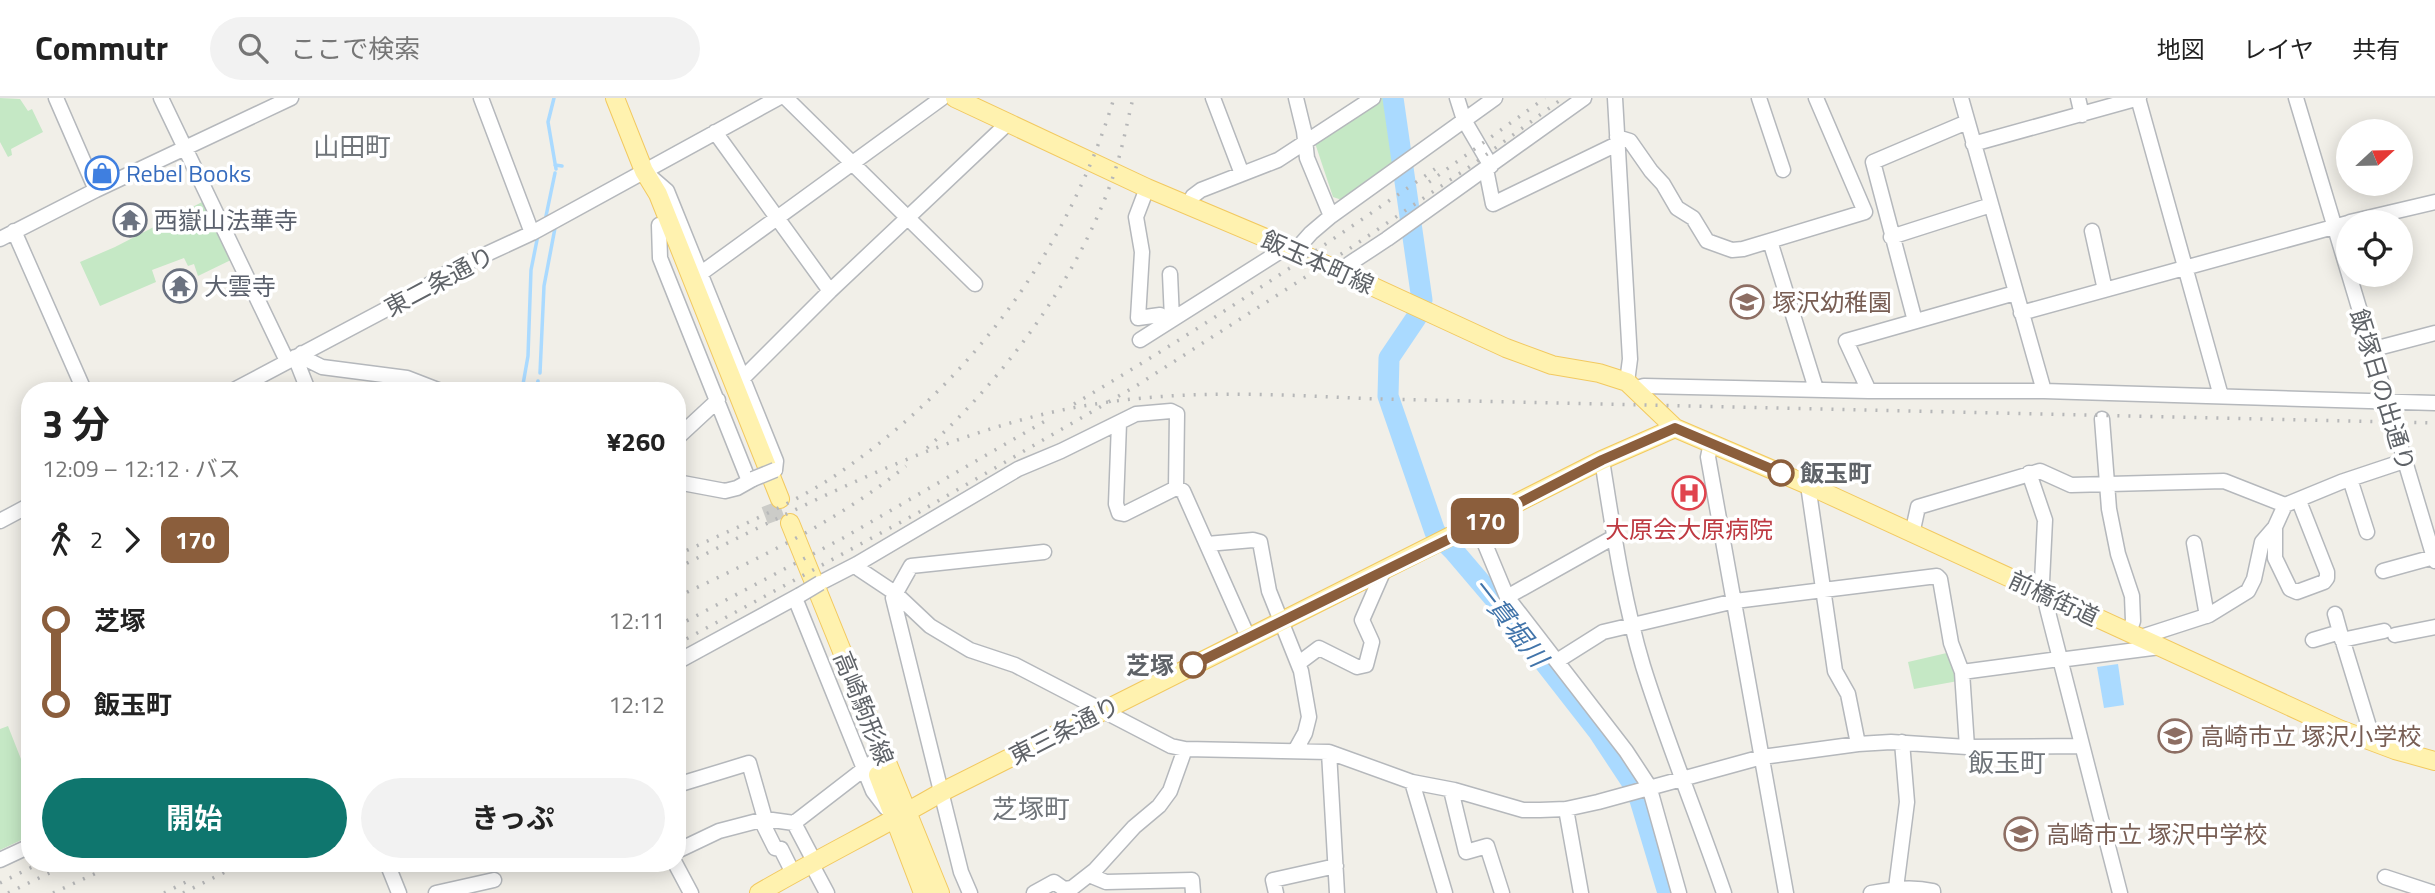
<!DOCTYPE html>
<html lang="ja">
<meta charset="utf-8">
<style>
:root{--surface:#fff;--page:#f2f2f2;--text:#222;--muted:#767676;--line:#e0e0e0;--accent:#0f766e}
body{margin:0;font-family:"Titillium Web","Noto Sans JP",sans-serif;background:var(--page);color:var(--text);height:100vh;display:flex;flex-direction:column;font-size:26px;white-space:nowrap}
*{box-sizing:border-box;margin:0}
p{font-size:23px;color:var(--muted)}
.icon{flex:none;width:38px;height:38px;fill:none;stroke:currentColor;stroke-width:2;stroke-linecap:round;stroke-linejoin:round}
.map{position:relative;flex:1;overflow:hidden}
.sheet{position:absolute;left:21px;top:284px;width:665px;height:490px;display:flex;flex-direction:column;background:var(--surface);border-radius:28px;box-shadow:0 4px 18px #0003}
.sheet>*{flex:none}
.badge{padding:0 14px;border-radius:10px;font-size:24px;line-height:46px}
.needle{width:46px;rotate:68deg}
.buttons{position:absolute;left:2336px;top:21px;display:grid;gap:14px}
.buttons a{display:grid;place-items:center;width:77px;height:77px;border-radius:50%;background:var(--surface);box-shadow:0 4px 18px #0003;font-size:35px}
.map>.badge{position:absolute;translate:-50% -50%;box-shadow:0 0 0 4px #fff}
.legs{display:flex;align-items:center;gap:10px;height:77px;padding:0 21px;font-size:23px}
.legs p{margin-inline-start:auto}
.headline{display:flex;align-items:center;justify-content:space-between;height:119px;padding:0 21px}
h1{font-size:38px;font-weight:700;line-height:52px}
.button{display:flex;gap:14px;margin-top:auto;padding:14px 21px}
.button a{flex:1;height:80px;border-radius:42px;background:var(--accent);color:#fff;font-size:28px;font-weight:700;line-height:80px;text-align:center}
.button a+a{background:var(--page);color:var(--text)}
ul{padding:0 21px;list-style:none}
li{display:flex;align-items:center;gap:24px;height:84px;font-size:26px}
li i{display:grid;place-items:center;width:10px;height:100%;margin:0 9px;background:currentColor}
li i::after{content:'';width:18px;height:18px;margin:-9px;border:5px solid;border-radius:50%;background:var(--surface)}
li p{margin-inline-start:auto}
li:first-child i{background:linear-gradient(#0000 50%,currentColor 0)}
li:last-child i{background:linear-gradient(currentColor 50%,#0000 0)}
header{display:flex;align-items:center;gap:42px;box-sizing:border-box;height:98px;padding:0 35px;background:var(--surface);border-bottom:2px solid var(--line)}
header strong{font-size:33px}
nav{display:flex;gap:38px;margin-inline-start:auto;font-size:24px}
.search{width:490px;height:63px;background:var(--page);display:flex;align-items:center;gap:18px;box-sizing:border-box;padding:0 24px;border-radius:38px;color:var(--muted);font-size:26px}
.map>svg:first-child{display:block}
.green{fill:#c5e8c5}
.water{fill:#aadaff}
.lines{fill:none;stroke-linecap:round;stroke-linejoin:round}
.stream{stroke:#aadaff;stroke-width:3.5}
.river{stroke:#aadaff;stroke-width:21}
.major-tunnel{stroke:#ccccc8;stroke-width:18;stroke-dasharray:18 9;stroke-linecap:butt}
.minor-casing{stroke:#b5b8bc;stroke-width:17}
.major-casing{stroke:#f2c960;stroke-width:20}
.minor{stroke:#fff;stroke-width:14}
.major{stroke:#fff2af;stroke-width:18}
.rail{stroke:#b6b7b8;stroke-width:3.5;stroke-dasharray:2 9;stroke-linecap:butt}
.minor-bridge-casing{stroke:#b5b8bc;stroke-width:17;stroke-linecap:butt}
.minor-bridge{stroke:#fff;stroke-width:14}
.line-1-casing{stroke:#fff;stroke-width:16}
.line-1{stroke:#8b5e3c;stroke-width:10}
.stop-1-dot{fill:#fff;stroke:#8b5e3c;stroke-width:3.5}
.labels{text-anchor:middle;dominant-baseline:central;stroke-width:7;stroke-linejoin:round;paint-order:stroke}
.shop-label{font-size:24px;fill:#366cbe;stroke:#fff;text-anchor:start}
.worship-label{font-size:24px;fill:#5b616d;stroke:#fff;text-anchor:start}
.street-label{font-size:24px;fill:#5f6368;stroke:#fff}
.education-label{font-size:24px;fill:#785e54;stroke:#fff;text-anchor:start}
.stop-label{font-size:24px;font-weight:bold;fill:#5f6368;stroke:#fff;text-anchor:start}
.health-label{font-size:24px;fill:#be3a42;stroke:#fff}
.neighbourhood-label{font-size:26px;fill:#70757a;stroke:#fff}
.water-label{font-size:26px;font-style:italic;fill:#4174aa;stroke:#fff}
</style>
<header>
<strong>Commutr</strong>
<div class="search"><svg class="icon" aria-label="search" viewBox="0 0 24 24"><circle cx="10" cy="10" r="6"/><path d="M15 15l6 6"/></svg>ここで検索</div>
<nav><a>地図</a><a>レイヤ</a><a>共有</a></nav>
</header>
<div class="map">
<svg width="2435" height="795" viewBox="0 0 2435 795">
<rect width="100%" height="100%" fill="#f1efe8"/>
<path class="green" d="M0 0 20 1 28 13 32 11 43 34 11 51 12 57 8 59 0 44Z
M1381 0H1387L1396 65 1342 102 1333 99 1315 45Z
M206 102 235 160 198 178 194 166 188 168 184 160 152 172 156 184 100 208 80 164 115 149Z
M1951 554 1958 583 1914 591 1908 564Z
M8 628 30 684V738L0 752V631Z"/>
<path class="water" d="M2118 566 2124 607 2104 610 2097 569Z"/>
<g class="lines">
<path class="stream" d="M554 0 548 24 556 71
M555 67 562 68
M546 118 555 75
M540 275 544 188 555 130
M522 292 528 258 531 172 538 137
M536 292 538 283"/>
<path class="river" d="M1393 0 1422 202 1416 220 1389 260 1388 298 1435 434 1453 452 1499 506 1598 633 1633 686 1640 702 1668 795"/>
<path class="major-tunnel" d="M770 406 779 430"/>
<defs>
<path id="minor" d="M56 0 96 92
M161 0 287 263
M481 0 532 135
M786 0 975 186
M1213 0 1242 76
M1296 0 1304 33 1307 60 1331 118
M1457 0 1464 22 1491 68
M1615 0 1630 261 1627 284
M1759 0 1783 72
M1961 0 2044 293
M2078 0 2082 17
M2138 0 2221 298
M2296 0 2435 463
M715 34 830 193
M1617 39 1630 43 1651 73 1663 86 1677 110 1693 120 1707 143 1732 152 1743 151 1865 114 1816 0
M1973 46 2139 0
M1486 71 1493 106 1617 46
M652 80 667 93 776 363 775 372
M1147 90 1136 119 1142 154 1138 220 1160 217 1165 225
M1189 106 1193 98 1201 92 1278 62 1373 0
M2350 124 2435 104
M659 127 660 160 749 383
M14 133 84 292
M2092 133 2105 192
M1891 139 1991 107
M0 141 96 92 291 0
M1770 143 1816 291
M1295 153 1311 135 1331 118 1495 0
M1341 175 1349 166 1387 141 1584 0
M700 176 942 0
M1170 176 1172 221
M2021 215 2348 125
M1915 223 1873 64 1967 24
M1140 242 1287 149
M2370 252 2435 235
M302 255 310 263 322 269 407 280 438 292
M295 259 308 292
M742 281 830 193 1009 24
M1634 291 1644 288 1869 293H2044L2435 305
M234 292 413 197 452 172 532 135 778 0
M1869 293 1846 243 2015 195
M2102 321 2109 411 2118 456 2132 498 2133 523 2129 534
M1119 325 1116 406 1119 415 1124 416 1176 390 1183 393 1248 539
M677 340 718 302
M1711 345 1708 359 1786 795
M1602 362C1613 431 1623 501 1643 568 1667 645 1698 719 1724 795
M2029 375 2045 422 2042 484 2047 510 2120 795
M2350 381 2367 434
M677 384 725 393 737 390 753 381
M1808 387 1835 573 1848 596 1858 646
M0 423 30 407
M1477 427 1507 499 1626 653 1649 688 1679 795
M2275 429V460L2290 491 2297 494 2324 484 2327 480V474L2299 403
M1912 436 1918 409 2040 373 2071 387 2224 383 2285 407
M2194 445 2207 518
M1207 446 1253 442 1260 444 1269 493 1301 573 1309 619 1305 635 1295 653
M857 466 859 471 895 495 930 528 970 552 1015 567 1171 648 1185 651 1329 654 1412 684 1454 692 1523 712H1540L1566 711 1598 704 1762 659 1858 646 1891 644 1967 649 2082 648
M2383 473 2434 459
M820 485 857 466 1018 371 1061 353 1136 316 1171 313 1177 316 1176 390
M1507 499 1614 439
M795 500 873 693 886 710
M2335 516 2340 534
M2395 537 2435 529
M2141 539 2209 517 2248 493 2254 481 2262 444 2275 429 2285 407 2341 384 2404 363
M2313 542 2340 534 2374 645
M2342 542 2384 533
M2059 562 2160 549
M1557 563 1603 534 1735 503 1937 478 1940 481 1951 545 1962 574 1967 649
M677 564 800 497
M1299 565 1319 550 1357 569 1366 567 1372 544 1362 522 1383 474
M1962 574 2059 561
M1329 654 1337 795
M1412 684 1445 795
M677 687 749 665 765 721
M1451 692 1466 754 1487 748 1502 795
M1566 711 1581 795
M761 722 775 750 781 751 793 775
M794 725 814 763
M677 753 719 733 765 721 794 725 873 664
M0 762 30 748
M387 765 399 795
M675 765 691 795
M811 765 827 795
M1089 777 1106 784 1192 782 1193 795
M2385 779 2434 795
M1896 790 1907 704 1902 644
M436 795 494 782
M970 795 961 774 893 500 911 468 1044 454
M1034 795 1054 784 1064 791 1072 790 1095 772 1134 729 1159 708 1170 693 1185 651
M1276 795 1273 782 1336 768
M1871 795C1893 791 1911 788 1933 793V795"/>
<path id="major" d="M615 0 644 73 658 96 780 401
M955 0 1147 90 1287 149 1506 250 1552 267 1599 275 1627 284 1675 330 1808 387 2339 631 2395 652 2435 663
M790 425 940 795
M878 677 923 795
M759 795C819 760 882 729 942 694L1602 362 1675 330"/>
</defs>
<use href="#minor" class="minor-casing"/>
<use href="#major" class="major-casing"/>
<use href="#minor" class="minor"/>
<use href="#major" class="major"/>
<path class="rail" d="M1429 84 1545 0
M1074 306C1198 233 1317 153 1435 71
M927 350C1008 277 1087 168 1118 63 1124 42 1128 21 1133 0
M677 457C728 433 783 411 830 381 966 291 1067 156 1114 0
M677 470C810 405 954 326 1102 305 1193 291 1287 297 1378 301L2435 325
M677 499C757 461 837 424 906 368
M677 528 843 440 1047 322
M677 546 914 417 1136 288 1349 151 1475 65 1563 0
M0 785 40 765
M8 795 70 765
M53 795 118 765
M164 795 192 781
M183 795 243 765"/>
<defs>
<path id="minor-bridge" d="M753 381 775 372
M800 497 820 485"/>
</defs>
<use href="#minor-bridge" class="minor-bridge-casing"/>
<use href="#minor-bridge" class="minor-bridge"/>
</g>
<g class="lines">
<defs>
<path id="line-1" d="M1193 567 1451 440 1602 362 1675 330 1781 375"/>
</defs>
<use href="#line-1" class="line-1-casing"/>
<use href="#line-1" class="line-1"/>
</g>
<defs>
<symbol id="shop-ring" viewBox="-11 -11 22 22"><circle r="9.5" fill="#fff" stroke="#3f7fe0" stroke-width="1.5"/><path d="M-5-2.5h2.3a2.7 3.5 0 0 1 5.4 0H5L5.5 6h-11ZM-1.5-2.5h3a1.5 2.3 0 0 0-3 0Z" fill="#3f7fe0"/></symbol>
<symbol id="temple-ring" viewBox="-11 -11 22 22"><circle r="9.5" fill="#fff" stroke="#6b7280" stroke-width="1.5"/><path d="M0-6L5-2H3V0L6.5 2.5H4V6H1.5V3h-3V6H-4V2.5H-6.5L-3 0V-2H-5Z" fill="#6b7280"/></symbol>
<symbol id="school-ring" viewBox="-11 -11 22 22"><circle r="9.5" fill="#fff" stroke="#8d6e63" stroke-width="1.5"/><path d="M0-5L7-2L0 1L-7-2ZM-4 1L0 2.5L4 1V4Q0 6-4 4Z" fill="#8d6e63"/></symbol>
<symbol id="hospital-ring" viewBox="-11 -11 22 22"><circle r="9.5" fill="#fff" stroke="#e0444e" stroke-width="1.5"/><path d="M-5-5h3v3.5h4V-5h3V5h-3V1.5h-4V5h-3Z" fill="#e0444e"/></symbol>
</defs>
<g fill-rule="evenodd">
<use href="#shop-ring" x="83" y="56" width="38" height="38"/>
<use href="#temple-ring" x="111" y="103" width="38" height="38"/>
<use href="#temple-ring" x="161" y="169" width="38" height="38"/>
<use href="#school-ring" x="1728" y="185" width="38" height="38"/>
<use href="#hospital-ring" x="1670" y="376" width="38" height="38"/>
<use href="#school-ring" x="2156" y="619" width="38" height="38"/>
<use href="#school-ring" x="2002" y="717" width="38" height="38"/>
</g>
<g class="stop-1-dot">
<circle cx="1781" cy="375" r="12"/>
<circle cx="1193" cy="567" r="12"/>
</g>
<g class="labels">
<g class="shop-label">
<text x="126" y="75">Rebel Books</text>
</g>
<g class="worship-label">
<text x="154" y="122">西嶽山法華寺</text>
<text x="204" y="188">大雲寺</text>
</g>
<g class="street-label">
<text transform="translate(1318 164) rotate(24)">飯玉本町線</text>
<text transform="translate(439 183) rotate(-28)">東二条通り</text>
<text transform="translate(2383 292) rotate(73)">飯塚日の出通り</text>
<text transform="translate(2054 500) rotate(25)">前橋街道</text>
<text transform="translate(864 610) rotate(68)">高崎駒形線</text>
<text transform="translate(1064 632) rotate(-27)">東三条通り</text>
</g>
<g class="education-label">
<text x="1772" y="204">塚沢幼稚園</text>
<text x="2200" y="638">高崎市立 塚沢小学校</text>
<text x="2046" y="736">高崎市立 塚沢中学校</text>
</g>
<g class="stop-label">
<text x="1800" y="375">飯玉町</text>
<text x="1174" y="567" text-anchor="end">芝塚</text>
</g>
<g class="health-label">
<text x="1689" y="431">大原会大原病院</text>
</g>
<g class="neighbourhood-label">
<text x="352" y="48">山田町</text>
<text x="2007" y="664">飯玉町</text>
<text x="1031" y="710">芝塚町</text>
</g>
<g class="water-label">
<text transform="translate(1510 524) rotate(52)">一貫堀川</text>
</g>
</g>
</svg>
<div class="buttons">
<a><svg class="needle" viewBox="-14 -14 28 28"><path d="M0-13l5 13h-10z" fill="#e53935"/><path d="M0 13l5-13h-10z" fill="#767676"/></svg></a>
<a><svg class="icon" aria-label="locate" viewBox="0 0 24 24"><circle cx="12" cy="12" r="6"/><path d="M12 2v4M12 18v4M2 12h4M18 12h4"/></svg></a>
</div>
<b class="badge" style="left:1485px;top:423px;background:#8b5e3c;color:#fff">170</b>
<section class="sheet">
<div class="headline"><div><h1>3 分</h1><p>12:09 – 12:12 · バス</p></div><b>¥260</b></div>
<div class="legs"><svg class="icon" aria-label="walk" viewBox="0 0 24 24"><circle cx="13" cy="4" r="2"/><path d="M13 8l-2 6 4 7M11 14l-3 7M7 12l3-4h3l4 4"/></svg>2<svg class="icon" aria-label="forward" viewBox="0 0 24 24"><path d="M9 5l7 7-7 7"/></svg><b class="badge" style="background:#8b5e3c;color:#fff">170</b></div>
<ul>
<li><i style="color:#8b5e3c"></i><b>芝塚</b><p>12:11</p></li>
<li><i style="color:#8b5e3c"></i><b>飯玉町</b><p>12:12</p></li>
</ul>
<div class="button"><a>開始</a><a>きっぷ</a></div>
</section>
</div>
